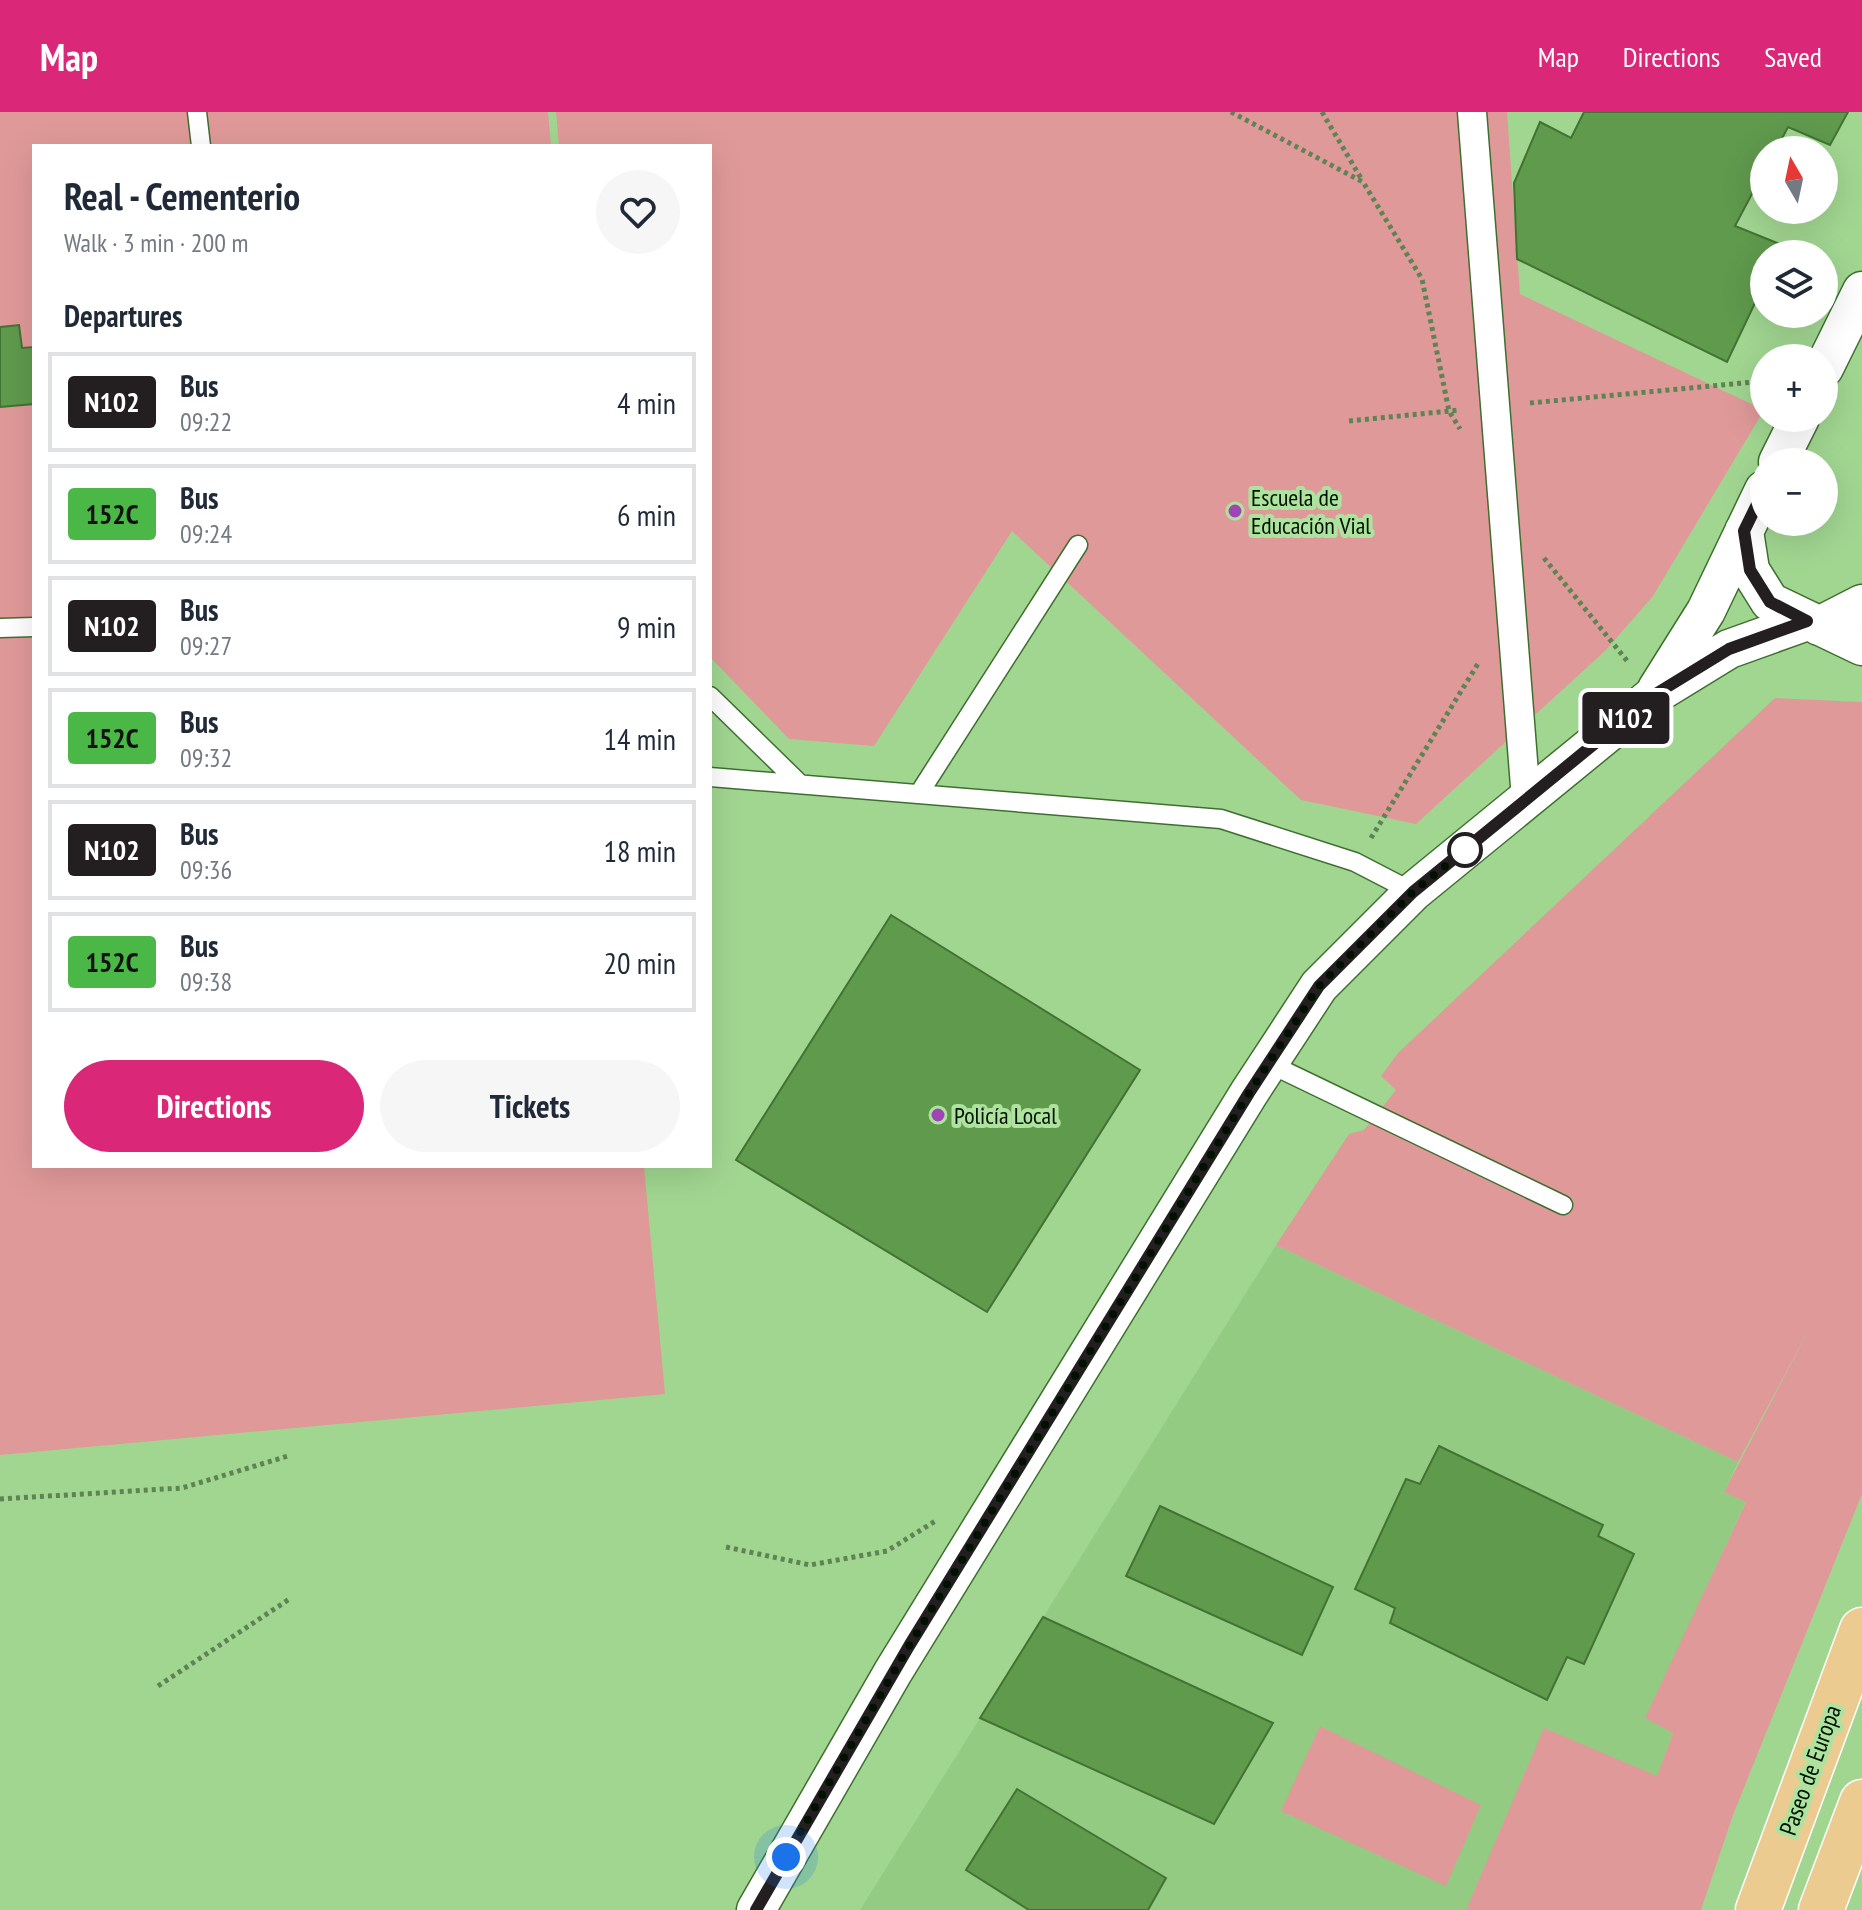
<!DOCTYPE html>
<meta charset="utf-8">
<style>
:root{--surface:#fff;--page:#f6f6f7;--text:#1f2937;--muted:#747a83;--line:#e0e1e3;--accent:#db2777}
body{margin:0;font-family:"PT Sans Narrow",sans-serif;background:var(--page);color:var(--text);height:100vh;display:flex;flex-direction:column;font-size:30px;white-space:nowrap}
*{box-sizing:border-box;margin:0}
p{font-size:26px;color:var(--muted)}
.icon{flex:none;width:44px;height:44px;fill:none;stroke:currentColor;stroke-width:2;stroke-linecap:round;stroke-linejoin:round}
.map{position:relative;flex:1;overflow:hidden}
.drawer{position:absolute;left:32px;top:32px;width:680px;height:1024px;display:flex;flex-direction:column;background:var(--surface);border-radius:0px;box-shadow:0 8px 32px #0002}
.drawer>*{flex:none}
.badge{padding:0 16px;border-radius:6px;font-size:28px;line-height:52px}
.needle{width:52px;rotate:351deg}
.fabs{position:absolute;left:1750px;top:24px;display:grid;gap:16px}
.fabs a{display:grid;place-items:center;width:88px;height:88px;border-radius:50%;background:var(--surface);box-shadow:0 8px 32px #0002;font-size:40px}
.you{position:absolute;width:40px;height:40px;margin:-20px;border:6px solid #fff;border-radius:50%;background:#1a73e8;box-shadow:0 0 0 12px #1a73e833}
.map>.badge{position:absolute;translate:-50% -50%;box-shadow:0 0 0 4px #fff}
h2{padding:0 32px;font-size:30px;line-height:72px}
.round{display:grid;place-items:center;flex:none;width:84px;height:84px;border-radius:42px;background:var(--page)}
.summary{display:flex;align-items:center;justify-content:space-between;height:136px;padding:0 32px}
h1{font-size:38px;font-weight:800;line-height:60px}
.cta{display:flex;gap:16px;margin-top:auto;padding:16px 32px}
.cta a{flex:1;height:92px;border-radius:48px;background:var(--accent);color:#fff;font-size:32px;font-weight:800;line-height:92px;text-align:center}
.cta a+a{background:var(--page);color:var(--text)}
ul{padding:0;list-style:none}
li{display:flex;align-items:center;gap:24px;height:100px;margin:0 16px 12px;padding:0 16px;border:4px solid var(--line);border-radius:0px}
li div{flex:1}
li b{display:block;font-size:30px}
li em{font-style:normal}
li .badge{min-width:88px;font-weight:700;text-align:center}
header{display:flex;align-items:center;gap:48px;box-sizing:border-box;height:112px;padding:0 40px;background:var(--accent);color:#fff}
header strong{font-size:38px}
nav{display:flex;gap:44px;margin-inline-start:auto;font-size:28px}
.map>svg:first-child{display:block}
.built{fill:#92cb81}
.green{fill:#e09999}
.building{fill:#5f9a4d;stroke:#437333;stroke-width:2}
.lines{fill:none;stroke-linecap:round;stroke-linejoin:round}
.service-casing{stroke:#3f6f30;stroke-width:21}
.pedestrian-casing{stroke:#3f6f30;stroke-width:31}
.minor-casing{stroke:#3f6f30;stroke-width:41}
.primary-casing{stroke:#fff;stroke-width:47}
.path{stroke:#5e8354;stroke-width:5;stroke-dasharray:4 4;stroke-linecap:butt}
.service{stroke:#fff;stroke-width:18}
.pedestrian{stroke:#fff;stroke-width:28}
.minor{stroke:#fff;stroke-width:38}
.primary{stroke:#eccb91;stroke-width:44}
.line-casing{stroke:#fff;stroke-width:18}
.line{stroke:#231f20;stroke-width:12}
.walk{stroke:#011100;stroke-width:8;stroke-dasharray:0 14.4}
.poi-dot{fill:#9e47b4;stroke:#ade39e;stroke-width:3}
.stop-dot{fill:#fff;stroke:#231f20;stroke-width:4}
.labels{text-anchor:middle;dominant-baseline:central;stroke-width:8;stroke-linejoin:round;paint-order:stroke}
.poi-label{font-size:24px;fill:#011100;stroke:#ade39e;text-anchor:start}
.street-label{font-size:24px;fill:#011100;stroke:#ade39e}
</style>
<header>
<strong>Map</strong>
<nav><a>Map</a><a>Directions</a><a>Saved</a></nav>
</header>
<div class="map">
<svg width="1862" height="1798" viewBox="0 0 1862 1798">
<rect width="100%" height="100%" fill="#a1d691"/>
<path class="built" d="M1276 1133 1738 1350 1724 1380 1746 1389 1646 1606 1673 1621 1608 1798H860Z"/>
<path class="green" d="M0 0H548L551 34H34V1054H644L665 1282 0 1343Z
M556 0H1507L1520 182 1764 298 1653 484 1606 538 1416 712 1301 688 1012 419 874 634 789 627 710 545V34H559Z
M1775 586 1862 590V1382L1733 1703 1701 1798H1466L1544 1616 1657 1664 1673 1621 1645 1606 1746 1390 1724 1380 1815 1206 1738 1350 1276 1133 1349 1022 1364 1018 1396 978 1381 964 1398 941Z
M1320 1614 1481 1693 1446 1774 1281 1699Z"/>
<path class="building" d="M1584 0H1848L1830 33 1788 15 1776 38H1764V59L1735 114 1782 133 1778 142H1764V172L1727 250 1517 147 1514 71 1540 10 1571 26Z
M19 213 22 236 34 235V292L0 295V215Z
M891 803 1140 958 987 1200 736 1048Z
M1439 1334 1603 1413 1598 1424 1634 1442 1584 1552 1567 1545 1547 1588 1390 1511 1395 1496 1355 1477 1406 1367 1420 1372Z
M1160 1394 1333 1475 1302 1543 1126 1464Z
M1043 1505 1273 1611 1214 1712 980 1606Z
M1017 1677 1166 1766 1148 1798H1029L966 1758Z"/>
<g class="lines">
<defs>
<path id="service" d="M197 0 201 34
M0 516 34 515
M710 584 800 672
M710 665 1221 707 1355 750 1413 780
M920 680 1078 433
M1268 951 1563 1093"/>
<path id="pedestrian" d="M1472 0 1526 687"/>
<path id="minor" d="M1824 256 1862 179
M1778 350 1800 306
M1744 419 1750 458 1770 490 1862 534
M1819 514 1862 492
M1657 577 1706 499 1764 378
M756 1798 893 1560 1249 981 1319 874 1413 780 1654 583 1729 537 1807 509"/>
<path id="primary" d="M1758 1798 1862 1518
M1821 1798 1862 1690"/>
</defs>
<use href="#service" class="service-casing"/>
<use href="#pedestrian" class="pedestrian-casing"/>
<use href="#minor" class="minor-casing"/>
<use href="#primary" class="primary-casing"/>
<path class="path" d="M1231 0 1363 70 1422 167 1449 299 1460 317
M1322 0 1362 68
M1530 291 1764 269
M1349 309 1460 298
M1544 446 1628 550
M1371 726 1479 550
M0 1387 182 1376 288 1344
M726 1435 810 1453 887 1439 937 1408
M158 1574 291 1486"/>
<use href="#service" class="service"/>
<use href="#pedestrian" class="pedestrian"/>
<use href="#minor" class="minor"/>
<use href="#primary" class="primary"/>
</g>
<g class="lines">
<defs>
<path id="line" d="M756 1798 909 1534 1249 981 1319 874 1413 780 1654 583 1729 537 1807 509 1770 490 1750 458 1744 419 1764 378"/>
</defs>
<use href="#line" class="line-casing"/>
<use href="#line" class="line"/>
<path class="walk" d="M786 1745 909 1534 1249 981 1319 874 1413 780 1465 738"/>
</g>
<g class="poi-dot">
<circle cx="1235" cy="399" r="8"/>
<circle cx="938" cy="1003" r="8"/>
</g>
<circle class="stop-dot" cx="1465" cy="738" r="16"/>
<g class="labels">
<g class="poi-label">
<text x="1251" y="385">Escuela de<tspan x="1251" dy="28">Educación Vial</tspan></text>
<text x="954" y="1003">Policía Local</text>
</g>
<g class="street-label">
<text transform="translate(1810 1658) rotate(-70)">Paseo de Europa</text>
</g>
</g>
</svg>
<div class="fabs">
<a><svg class="needle" viewBox="-14 -14 28 28"><path d="M0-13l5 13h-10z" fill="#e53935"/><path d="M0 13l5-13h-10z" fill="#747a83"/></svg></a>
<a><svg class="icon" aria-label="layers" viewBox="0 0 24 24"><path d="M12 4l9 5-9 5-9-5zM3 14l9 5 9-5"/></svg></a>
<a>+</a>
<a>−</a>
</div>
<div class="you" style="left:786px;top:1745px"></div>
<b class="badge" style="left:1626px;top:606px;background:#231f20;color:#fff">N102</b>
<section class="drawer">
<div class="summary"><div><h1>Real - Cementerio</h1><p>Walk · 3 min · 200 m</p></div><a class="round"><svg class="icon" aria-label="heart" viewBox="0 0 24 24"><path d="M12 20l-8-8c-3-5 5-10 8-4 3-6 11-1 8 4z"/></svg></a></div>
<h2>Departures</h2>
<ul>
<li><span class="badge" style="background:#231f20;color:#fff">N102</span><div><b>Bus</b><p>09:22</p></div><em>4 min</em></li>
<li><span class="badge" style="background:#4ab747;color:#111">152C</span><div><b>Bus</b><p>09:24</p></div><em>6 min</em></li>
<li><span class="badge" style="background:#231f20;color:#fff">N102</span><div><b>Bus</b><p>09:27</p></div><em>9 min</em></li>
<li><span class="badge" style="background:#4ab747;color:#111">152C</span><div><b>Bus</b><p>09:32</p></div><em>14 min</em></li>
<li><span class="badge" style="background:#231f20;color:#fff">N102</span><div><b>Bus</b><p>09:36</p></div><em>18 min</em></li>
<li><span class="badge" style="background:#4ab747;color:#111">152C</span><div><b>Bus</b><p>09:38</p></div><em>20 min</em></li>
</ul>
<div class="cta"><a>Directions</a><a>Tickets</a></div>
</section>
</div>
